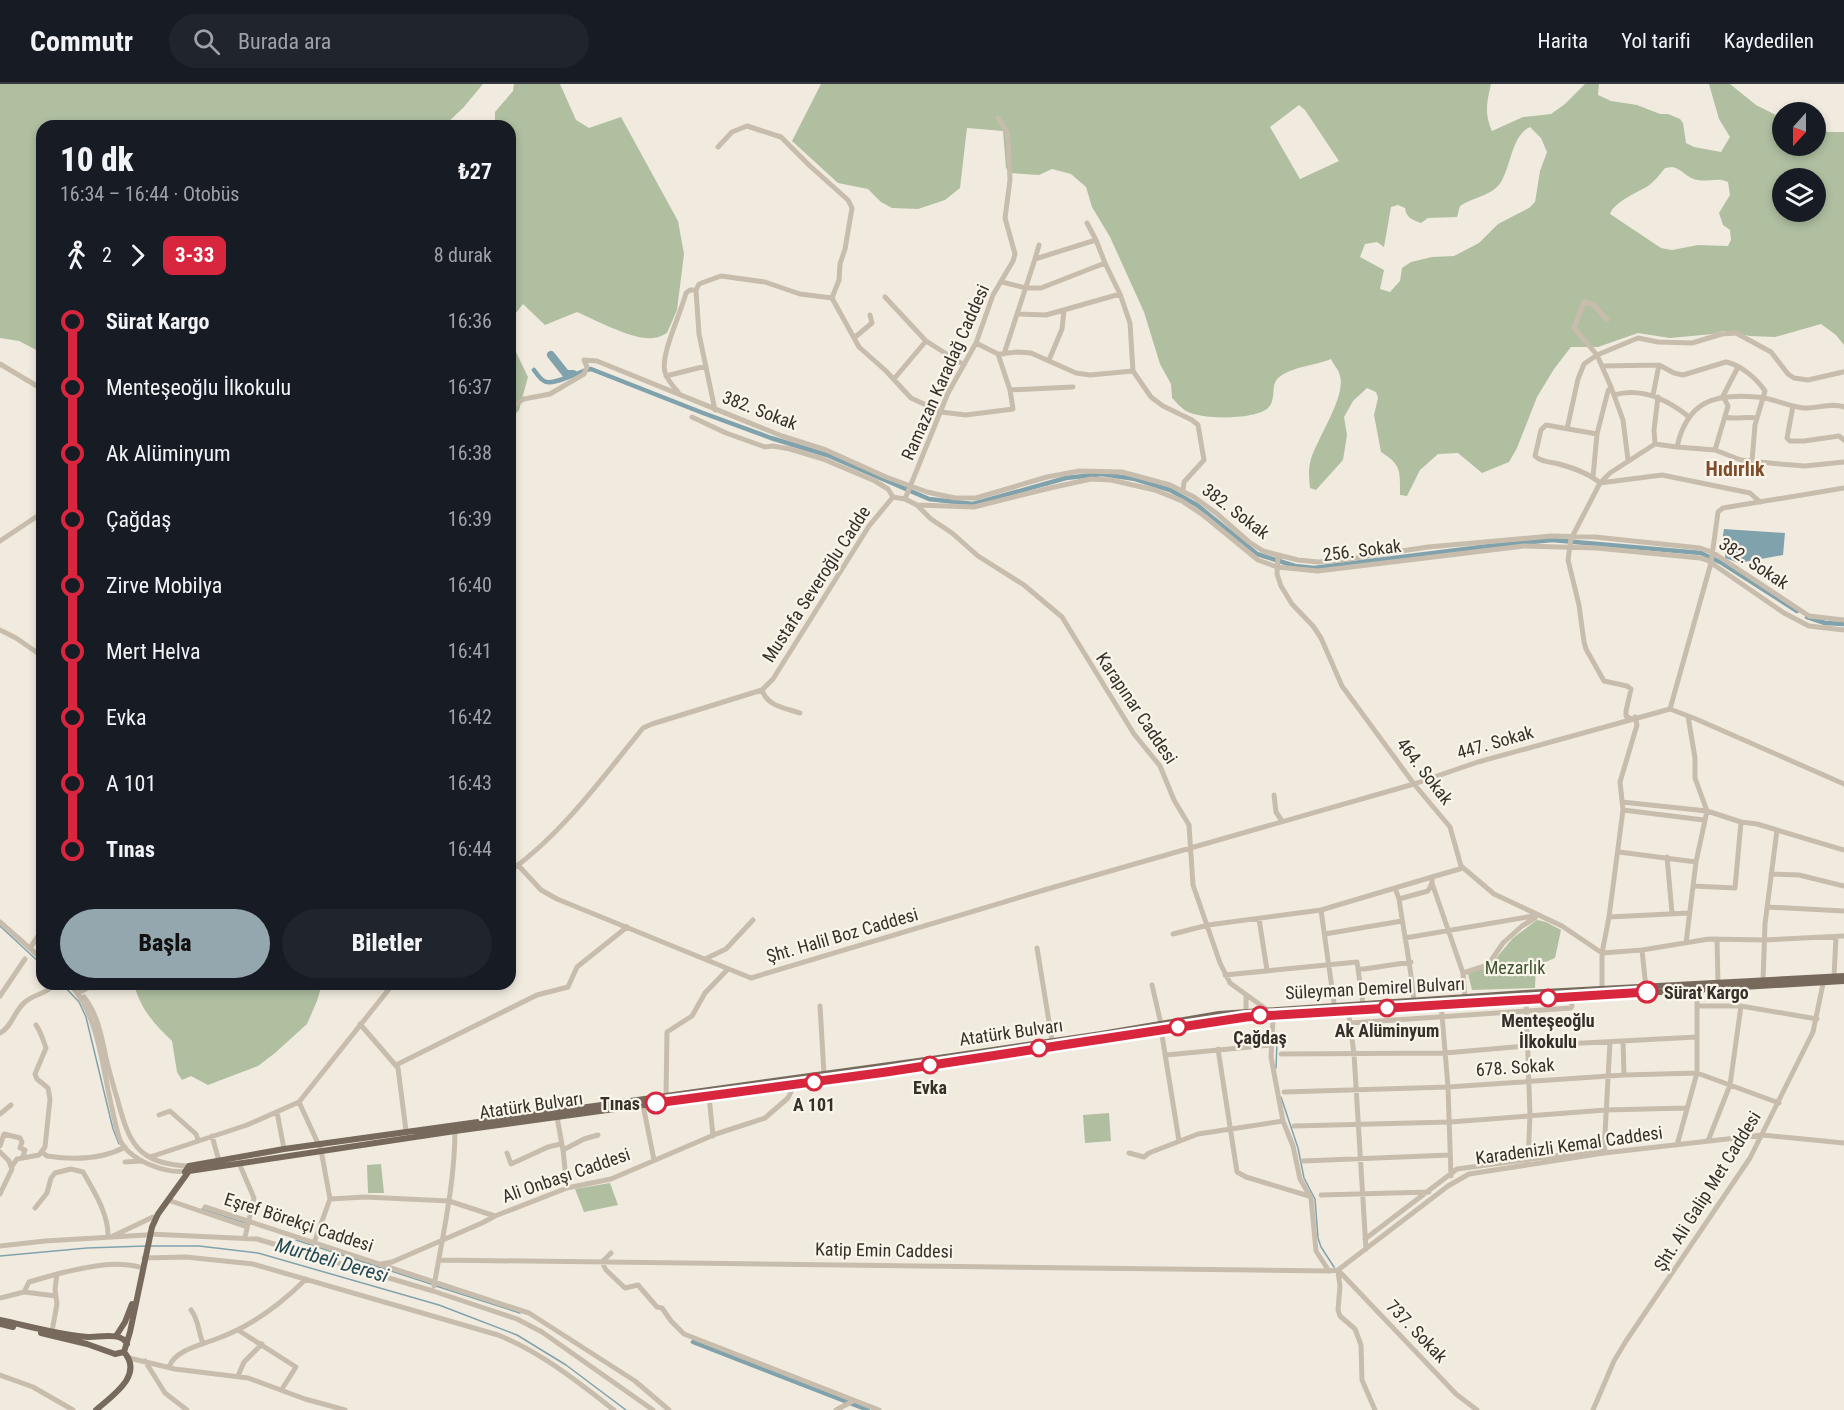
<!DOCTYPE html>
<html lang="tr">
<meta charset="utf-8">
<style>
:root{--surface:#171b24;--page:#20242c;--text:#f1f3f6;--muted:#9ea1a6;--line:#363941;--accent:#94a6ae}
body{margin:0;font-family:"Roboto Condensed",sans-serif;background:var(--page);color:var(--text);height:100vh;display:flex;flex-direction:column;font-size:22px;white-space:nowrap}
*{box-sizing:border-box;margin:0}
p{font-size:20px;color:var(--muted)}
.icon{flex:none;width:33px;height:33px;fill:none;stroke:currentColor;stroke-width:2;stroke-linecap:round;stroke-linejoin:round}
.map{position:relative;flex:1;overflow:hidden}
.side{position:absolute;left:36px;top:36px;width:480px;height:870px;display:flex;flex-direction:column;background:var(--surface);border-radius:18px;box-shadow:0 3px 9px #0003}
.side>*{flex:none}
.badge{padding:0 12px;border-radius:9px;font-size:21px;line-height:39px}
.needle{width:39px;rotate:201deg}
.tools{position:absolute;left:1772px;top:18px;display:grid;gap:12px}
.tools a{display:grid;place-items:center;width:54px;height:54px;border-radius:50%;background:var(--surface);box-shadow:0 3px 9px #0003;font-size:30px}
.map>.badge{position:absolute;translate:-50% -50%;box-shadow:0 0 0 3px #fff}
.legs{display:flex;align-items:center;gap:9px;height:66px;padding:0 24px;font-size:20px}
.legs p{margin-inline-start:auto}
.summary{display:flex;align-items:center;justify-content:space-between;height:102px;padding:0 24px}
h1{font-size:33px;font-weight:800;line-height:45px}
.primary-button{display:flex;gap:12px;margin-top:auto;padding:12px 24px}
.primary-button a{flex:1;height:69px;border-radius:36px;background:var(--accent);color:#111;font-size:24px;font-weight:800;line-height:69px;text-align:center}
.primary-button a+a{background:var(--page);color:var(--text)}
ul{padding:0 24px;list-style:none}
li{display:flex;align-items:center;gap:21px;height:66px;font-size:22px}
li i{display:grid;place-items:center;width:9px;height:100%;margin:0 8px;background:currentColor}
li i::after{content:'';width:15px;height:15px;margin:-8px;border:4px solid;border-radius:50%;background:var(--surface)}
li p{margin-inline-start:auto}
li:first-child i{background:linear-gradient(#0000 50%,currentColor 0)}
li:last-child i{background:linear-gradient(currentColor 50%,#0000 0)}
header{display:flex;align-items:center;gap:36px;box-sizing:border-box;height:84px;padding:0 30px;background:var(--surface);border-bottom:2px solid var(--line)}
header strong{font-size:28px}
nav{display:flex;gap:33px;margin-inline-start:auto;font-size:21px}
.search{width:420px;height:54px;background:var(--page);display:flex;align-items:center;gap:15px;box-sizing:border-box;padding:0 21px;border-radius:33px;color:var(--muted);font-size:22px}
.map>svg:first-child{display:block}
.green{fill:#afbfa0;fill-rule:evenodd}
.water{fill:#80a2ac}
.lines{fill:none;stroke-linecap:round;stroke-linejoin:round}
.stream{stroke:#80a2ac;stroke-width:1.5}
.canal{stroke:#80a2ac;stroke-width:4.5}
.river{stroke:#80a2ac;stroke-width:8}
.minor{stroke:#c8bdac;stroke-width:5}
.major{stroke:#776a5d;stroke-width:6}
.line-1-casing{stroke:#fff;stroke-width:14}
.line-1{stroke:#d7263d;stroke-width:9}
.stop-1-dot{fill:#fff;stroke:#d7263d;stroke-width:3}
.labels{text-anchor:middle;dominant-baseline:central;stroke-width:4.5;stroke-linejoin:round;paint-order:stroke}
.street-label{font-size:18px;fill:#37302a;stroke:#f9f5eb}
.park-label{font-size:18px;fill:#405330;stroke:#f9f5eb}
.stop-label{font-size:18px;font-weight:bold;fill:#37302a;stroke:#f9f5eb}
.neighbourhood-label{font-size:20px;font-weight:bold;fill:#7f4d2a;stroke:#f9f5eb}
.water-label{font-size:20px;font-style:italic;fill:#234955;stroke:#f9f5eb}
</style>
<header>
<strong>Commutr</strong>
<div class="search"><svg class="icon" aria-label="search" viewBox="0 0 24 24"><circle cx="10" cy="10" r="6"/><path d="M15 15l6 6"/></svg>Burada ara</div>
<nav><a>Harita</a><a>Yol tarifi</a><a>Kaydedilen</a></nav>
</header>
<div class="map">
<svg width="1844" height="1326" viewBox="0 0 1844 1326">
<rect width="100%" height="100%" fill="#f1ebdf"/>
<path class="green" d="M0 0H483L463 24 444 42H42V269L19 257 0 254Z
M514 0H560L576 36 589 44 621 33 678 137 684 170 677 226 667 249C663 251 658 254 653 254 635 257 595 236 577 228L545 241 523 220 512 234 516 268 528 293 519 326 510 337V42H495V28L513 7Z
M821 0H1491C1487 17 1484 30 1492 47L1523 33 1551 30 1565 20 1585 0H1599L1598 11 1611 17 1637 21 1660 30H1668L1680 35 1683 39 1686 59 1694 63 1721 68 1730 53 1719 35 1709 0H1730L1756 21 1782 34V62H1815V45L1829 48H1844V261L1836 251 1821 240 1775 253 1750 252 1723 247 1713 250 1670 254 1638 249 1598 263H1571L1554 285 1537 313 1517 364 1509 378 1482 389 1458 369 1438 370 1420 386 1407 412 1400 411C1400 388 1402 381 1381 368L1374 331 1378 314 1376 308 1367 304 1353 317 1344 333 1347 351 1343 376 1316 406 1310 404C1309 394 1308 385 1311 375 1317 355 1346 313 1340 292 1339 286 1333 280 1331 275 1315 282 1292 282 1278 294 1270 302 1277 315 1268 324 1255 336 1201 336 1186 327 1181 324 1176 318 1172 314L1171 300 1160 280 1144 228 1110 153 1092 123 1086 103 1071 90 1052 85 1039 91 1010 89 1006 84 1003 47 967 44 960 104 945 116 918 125 892 124 881 118 868 105 838 99 792 57ZM1299 21 1305 26 1339 77 1300 95 1270 43ZM1530 43 1541 54 1547 68 1540 87 1535 118 1529 124 1498 140 1479 159 1454 172 1432 173 1411 178 1402 184 1400 197 1390 208 1380 205 1384 186 1360 173 1365 160 1377 158 1384 163 1391 123 1398 121 1405 124C1406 134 1413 136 1421 139L1428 134 1457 133 1460 122C1473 113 1492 112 1501 98 1511 82 1512 51 1530 43ZM1672 83C1683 85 1687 95 1698 96 1708 98 1718 93 1728 98L1730 111 1719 129 1723 141 1730 146 1731 156 1728 162 1698 161 1672 166 1661 164 1610 130C1614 118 1638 108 1648 102 1655 97 1660 90 1665 84ZM1782 94H1815V128H1782Z
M1537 836 1546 838 1561 846 1555 874 1536 882 1535 904 1472 906 1468 890 1492 879 1513 854Z
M134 900H322L317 917 307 940 275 969 258 982 208 1001 191 992 182 996 177 988 172 957C154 940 140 924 134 900Z
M1109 1029 1111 1057 1085 1059 1083 1031Z
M381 1080 384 1109H368L367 1081Z
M610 1099 618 1121 584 1128 575 1105Z"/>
<path class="water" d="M1724 445 1785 449 1783 471 1739 479 1725 474 1726 458 1722 457Z"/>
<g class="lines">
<path class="stream" d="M0 842 41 880
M62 900 79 918 86 933 113 1045 119 1060
M1276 984 1277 958
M1281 1013 1298 1064 1304 1094 1315 1115 1318 1154 1321 1163 1334 1183
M202 1125 246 1139
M296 1156 431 1200
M150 1162H199L258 1169 439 1221 517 1251 566 1281 626 1326
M0 1172 87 1164 146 1162
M436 1202 520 1229"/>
<path class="canal" d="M534 286C537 290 540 295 544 297 552 303 579 287 591 285L703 329 771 354 827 371 929 415 973 420 1066 394 1102 390 1135 395 1170 406 1197 421 1257 470 1295 482 1314 484 1330 482 1489 462 1552 456 1701 469 1722 479 1797 527
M1807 533 1825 539 1844 540
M693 1258 868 1326"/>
<path class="river" d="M551 271 566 290H573"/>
<path class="minor" d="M718 63 732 48 747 42 781 53 810 82 848 116 852 124 845 165 840 180 839 196 832 214 859 263 886 287 911 314 941 328 966 331 1013 325 1010 306 998 270
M1035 175 1039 161
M1105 179 1120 210 1130 239 1133 287
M1002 198 1026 204H1041L1105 179 1096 156 1087 139
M696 206 699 200 721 192 765 198 800 210 832 214
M696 206 699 250 715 326
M885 213 926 257 964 281
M1019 230 1046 231 1120 210
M1607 236 1593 220 1584 218 1574 244 1597 271 1611 303 1623 336 1628 376
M854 254 872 239 870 231
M976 259 998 270 1018 268 1031 269 1076 289 1090 291 1133 287 1151 313 1163 322 1192 336 1198 341 1204 376 1184 398 1183 407
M1004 270 1035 175 1096 156
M1049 276 1062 245 1064 226
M0 280 42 305
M1602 282 1659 281 1674 289 1683 291 1726 278C1741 281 1757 295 1765 307L1755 341 1752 377
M666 292 706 282
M894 295 926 257
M1010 306 1073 303
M678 308C673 302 667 296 665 288 660 271 681 229 686 209L690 206H696
M1614 311C1642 303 1668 316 1689 333
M1653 311 1659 281
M1793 322 1787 354 1790 357H1804L1839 352 1844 356
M510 324 524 315 550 310 584 290 587 283 584 276 597 277 782 352 826 366 886 393 927 408 955 414H976L1047 393 1079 387 1122 388 1170 401 1194 413 1216 429 1249 458 1263 467 1298 476 1318 478 1342 476 1428 463 1551 452 1595 453 1700 464 1712 468 1809 532 1844 536
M692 333 726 349 765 363 773 362 790 365 823 375 875 397 888 405 893 413
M1725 333C1735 336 1746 332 1757 334
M1567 345 1578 295 1584 280 1597 271 1638 254 1658 258 1692 259 1722 250 1736 249 1771 268 1788 290 1794 294 1808 296 1843 288
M1597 350 1546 341 1541 346 1535 372C1541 378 1550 378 1559 380 1573 384 1589 389 1600 399L1662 391 1750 409 1760 418
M1655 360 1654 346 1658 313
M1677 363 1715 366 1741 376 1780 380 1805 382 1844 378
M1715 366 1728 322 1723 312 1738 283
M1593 393 1597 350 1608 307 1611 303
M893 413 905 415 917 421 974 423 1050 404 1091 395 1111 396 1155 406 1182 417 1203 431 1258 476 1277 483 1318 487 1524 462 1596 464 1700 474 1707 476 1784 529 1809 542 1844 546
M905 415 948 309 976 259 993 211 1013 177 1015 170 1005 134 1010 96 1008 55 1007 48 998 34
M917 421 931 435 952 449 978 472 1024 501 1062 533 1134 650 1160 682 1174 716 1189 741 1193 801 1220 879 1230 899 1266 925 1273 935 1271 973 1283 1037 1293 1062 1300 1095 1311 1114 1316 1167 1329 1187
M0 457 42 429
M1278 472 1277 490 1281 502 1292 520 1313 542 1321 554 1342 602 1414 700 1450 743 1461 782 1494 810 1562 842 1602 869 1642 866 1709 855 1764 856 1844 852
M0 546 16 554 42 572
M762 606C767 622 785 624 800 629
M1670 625 1711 479 1718 428 1723 424 1844 404
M1670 625 1696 635 1844 700
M1631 635 1626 632V627L1631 605 1627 602 1604 597 1586 565 1584 558 1579 521 1568 476 1571 455 1600 399 1610 389 1655 360 1677 363C1687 317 1715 309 1757 313 1773 314 1787 322 1803 324 1817 325 1831 318 1844 323
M1274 711 1276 728 1282 737
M1622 718 1707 727 1741 738 1757 740 1844 766
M1623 726 1704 736
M1619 768 1696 778
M1667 773 1672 829
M518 781 541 806 557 815 751 894 1044 806 1414 700 1478 678 1670 625
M510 787C563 749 602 694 643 644L652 640 762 606 773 595 869 442 893 413
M1771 790 1799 791 1844 802
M1432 799 1463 889 1465 914
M1693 802 1735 804 1741 738
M1395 804 1432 793
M1399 815C1404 849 1411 883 1414 918
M1767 823 1844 827
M1321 826 1335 926
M1609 833 1689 829
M1259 835 1267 886
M0 838 42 875
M1173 850 1208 841 1321 826 1395 804 1399 815 1428 807 1432 799V793L1463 784
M1325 850 1402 837
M1405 854 1539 831
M1717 855 1718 899
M1686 859 1696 778 1707 727 1695 694V674L1688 632
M30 864 42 846
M1037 864 1052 956
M1642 866 1646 904
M705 875 726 865 753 836
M1358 885 1363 920
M40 886 42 883
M1463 889 1488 881 1503 859 1522 842 1535 834
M1225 891 1357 878 1358 885H1364L1411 878
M1834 893 1836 853
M1763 897 1765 840 1777 746
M70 900C98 931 102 980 111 1020 114 1032 116 1045 120 1056 130 1077 166 1090 187 1087
M1152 901 1161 940
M1602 905V869L1609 833 1623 726 1620 698 1637 641 1635 633
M78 909 95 900
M0 912 25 875
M84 913C96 928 100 946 104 964 107 981 112 997 117 1014 129 1059 137 1080 189 1082
M1526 916 1530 1031 1528 1079
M1441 919 1448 1003 1451 1092
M820 922 824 990
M1697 922H1741L1817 935
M1348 924 1354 970 1366 1165
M1246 931V911
M1350 939 1571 924 1572 922 1571 913
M360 940 398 984 406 1047
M1161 945 1179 1057
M0 949C12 943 14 927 25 918 34 910 47 910 55 900
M1623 957 1624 991
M1218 965 1237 1088 1246 1093 1309 1112
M1281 970 1445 969 1527 962 1697 953
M1166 971 1271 961
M396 981 537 911 568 903 577 883 627 843
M1284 1008 1448 1003 1624 991 1697 989 1779 1019
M666 1012 667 948 692 932 705 909 728 885
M709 1012 713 1052
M299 1018 321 1066 330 1115
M643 1021 654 1076
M277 1028 284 1065
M0 1030 11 1021
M159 1031 170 1027 196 1050 198 1056
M557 1033 563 1066 567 1104
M1294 1042 1450 1038 1606 1026 1686 1024
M212 1052 219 1077
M1708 1057 1730 1001 1741 922
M1677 1061 1697 989V904
M0 1062 4 1050 20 1054 22 1058 20 1064 25 1066 23 1072
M563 1066 584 1055 598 1051
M0 1068 9 1077 12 1085 0 1110
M42 1068 47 1072C73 1076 101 1076 125 1063
M1604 1068 1610 958
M507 1069 511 1080 548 1063 561 1060
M1129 1069 1144 1073 1149 1069 1198 1050 1283 1037
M150 1073 247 1041 299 1018 393 900
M1303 1077 1450 1071
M125 1078 142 1077
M239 1079 254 1114 245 1153
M12 1082 17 1075 39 1071 45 1063 50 1015 48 1004 37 995 35 990 46 964C43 956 41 948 36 941
M1321 1111 1429 1108
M168 1116 247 1143
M205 1123 529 1229 635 1297 669 1326
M35 1124 47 1109 51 1094 55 1089 71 1085 83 1088C94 1107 109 1131 108 1153
M149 1150 257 1155 433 1207 517 1235 542 1248 653 1326
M113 1152 153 1133
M1365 1155 1457 1085 1605 1065
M314 1159 330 1115 365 1113 449 1117 495 1132 567 1104 611 1095 716 1050 765 1034 788 1014 792 1006V997
M0 1162 45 1157 146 1151
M611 1169 602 1178 606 1186 625 1204 638 1201 657 1223 662 1224 671 1237 684 1250 879 1326
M144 1174 186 1173 253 1180 498 1251C542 1269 577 1297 614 1326
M439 1176 1329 1187 1338 1186 1448 1102 1469 1090 1604 1069 1762 1051 1844 1059
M381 1180 392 1178 482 1139 495 1132
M1338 1186 1456 1310 1477 1326
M1338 1188 1340 1202 1338 1226 1340 1232 1355 1245 1361 1261 1362 1296 1375 1326
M434 1202C443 1150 455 1098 455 1045
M24 1208 29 1198 57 1190
M0 1214 24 1208 56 1212
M191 1226C199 1236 198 1248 203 1259
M238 1246 296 1283 282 1305
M52 1247 57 1220 55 1205 57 1190C82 1184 113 1176 139 1183
M129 1274 175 1285 248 1294 305 1315 345 1326
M145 1277 165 1309 187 1326
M169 1283C175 1266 201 1261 216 1255 250 1243 281 1220 306 1195
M0 1291 33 1303 73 1326
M238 1292 244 1278 262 1260
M836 1326 853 1317
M1593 1326 1614 1277 1626 1257 1750 1074 1813 948 1824 895"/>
<path class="major" d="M185 1088 189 1082 284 1065 918 977 1101 950 1219 930 1525 909 1844 892
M0 1236C29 1242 59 1251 88 1253 101 1253 122 1248 127 1260
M0 1240 13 1243
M41 1249 87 1260 115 1270 124 1268
M116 1252 125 1238 132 1220
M124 1268 130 1248 152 1143 158 1130 189 1087 455 1047 826 996 1246 933 1844 897
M96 1326C113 1311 144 1291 124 1268"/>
</g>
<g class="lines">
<defs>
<path id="line-1" d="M656 1019 886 988 1246 933 1647 908"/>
</defs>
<use href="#line-1" class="line-1-casing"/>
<use href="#line-1" class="line-1"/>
</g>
<g class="stop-1-dot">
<circle cx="1647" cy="908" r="10"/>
<circle cx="1548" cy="914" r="8"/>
<circle cx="1387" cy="924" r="8"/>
<circle cx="1260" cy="931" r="8"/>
<circle cx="1178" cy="943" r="8"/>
<circle cx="1039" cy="964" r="8"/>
<circle cx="930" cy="981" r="8"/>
<circle cx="814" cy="998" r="8"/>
<circle cx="656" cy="1019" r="10"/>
</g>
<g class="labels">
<g class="street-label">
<text transform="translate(945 288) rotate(-66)">Ramazan Karadağ Caddesi</text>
<text transform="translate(760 326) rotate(21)">382. Sokak</text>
<text transform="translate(1236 427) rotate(37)">382. Sokak</text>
<text transform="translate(1362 466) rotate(-7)">256. Sokak</text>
<text transform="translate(1754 479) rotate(33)">382. Sokak</text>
<text transform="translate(816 500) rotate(-57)">Mustafa Severoğlu Cadde</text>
<text transform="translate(1137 624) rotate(56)">Karapınar Caddesi</text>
<text transform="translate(1495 658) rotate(-16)">447. Sokak</text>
<text transform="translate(1425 687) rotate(52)">464. Sokak</text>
<text transform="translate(842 851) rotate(-16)">Şht. Halil Boz Caddesi</text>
<text transform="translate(1375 904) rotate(-3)">Süleyman Demirel Bulvarı</text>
<text transform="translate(1011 948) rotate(-8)">Atatürk Bulvarı</text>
<text transform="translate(1515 983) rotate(-4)">678. Sokak</text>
<text transform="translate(531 1021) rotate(-8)">Atatürk Bulvarı</text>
<text transform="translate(1569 1061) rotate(-8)">Karadenizli Kemal Caddesi</text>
<text transform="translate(566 1091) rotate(-19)">Ali Onbaşı Caddesi</text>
<text transform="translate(1707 1107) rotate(-58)">Şht. Ali Galip Met Caddesi</text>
<text transform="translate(299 1138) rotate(18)">Eşref Börekçi Caddesi</text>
<text transform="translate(884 1166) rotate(1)">Katip Emin Caddesi</text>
<text transform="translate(1417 1247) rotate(46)">737. Sokak</text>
</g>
<g class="park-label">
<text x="1515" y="883">Mezarlık</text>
</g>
<g class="stop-label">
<text x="1664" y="908" text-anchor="start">Sürat Kargo</text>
<text x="1548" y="936">Menteşeoğlu<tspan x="1548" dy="21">İlkokulu</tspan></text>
<text x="1387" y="946">Ak Alüminyum</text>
<text x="1260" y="953">Çağdaş</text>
<text x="930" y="1003">Evka</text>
<text x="640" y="1019" text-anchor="end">Tınas</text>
<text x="814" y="1020">A 101</text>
</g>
<g class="neighbourhood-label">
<text x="1735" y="385">Hıdırlık</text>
</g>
<g class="water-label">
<text transform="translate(332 1176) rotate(16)">Murtbeli Deresi</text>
</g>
</g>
</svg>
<div class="tools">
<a><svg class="needle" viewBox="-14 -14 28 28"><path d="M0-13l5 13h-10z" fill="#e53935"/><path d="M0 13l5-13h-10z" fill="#9ea1a6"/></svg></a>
<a><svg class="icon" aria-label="layers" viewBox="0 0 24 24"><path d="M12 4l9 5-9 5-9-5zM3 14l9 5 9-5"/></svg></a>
</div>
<section class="side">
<div class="summary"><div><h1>10 dk</h1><p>16:34 – 16:44 · Otobüs</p></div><b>₺27</b></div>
<div class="legs"><svg class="icon" aria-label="walk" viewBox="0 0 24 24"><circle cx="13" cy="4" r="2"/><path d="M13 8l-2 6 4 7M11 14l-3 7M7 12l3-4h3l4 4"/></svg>2<svg class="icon" aria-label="forward" viewBox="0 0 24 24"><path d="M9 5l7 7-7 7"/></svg><b class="badge" style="background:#d7263d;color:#fff">3-33</b><p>8 durak</p></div>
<ul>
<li><i style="color:#d7263d"></i><b>Sürat Kargo</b><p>16:36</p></li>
<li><i style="color:#d7263d"></i><span>Menteşeoğlu İlkokulu</span><p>16:37</p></li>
<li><i style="color:#d7263d"></i><span>Ak Alüminyum</span><p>16:38</p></li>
<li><i style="color:#d7263d"></i><span>Çağdaş</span><p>16:39</p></li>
<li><i style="color:#d7263d"></i><span>Zirve Mobilya</span><p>16:40</p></li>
<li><i style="color:#d7263d"></i><span>Mert Helva</span><p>16:41</p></li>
<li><i style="color:#d7263d"></i><span>Evka</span><p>16:42</p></li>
<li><i style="color:#d7263d"></i><span>A 101</span><p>16:43</p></li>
<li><i style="color:#d7263d"></i><b>Tınas</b><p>16:44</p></li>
</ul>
<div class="primary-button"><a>Başla</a><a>Biletler</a></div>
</section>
</div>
